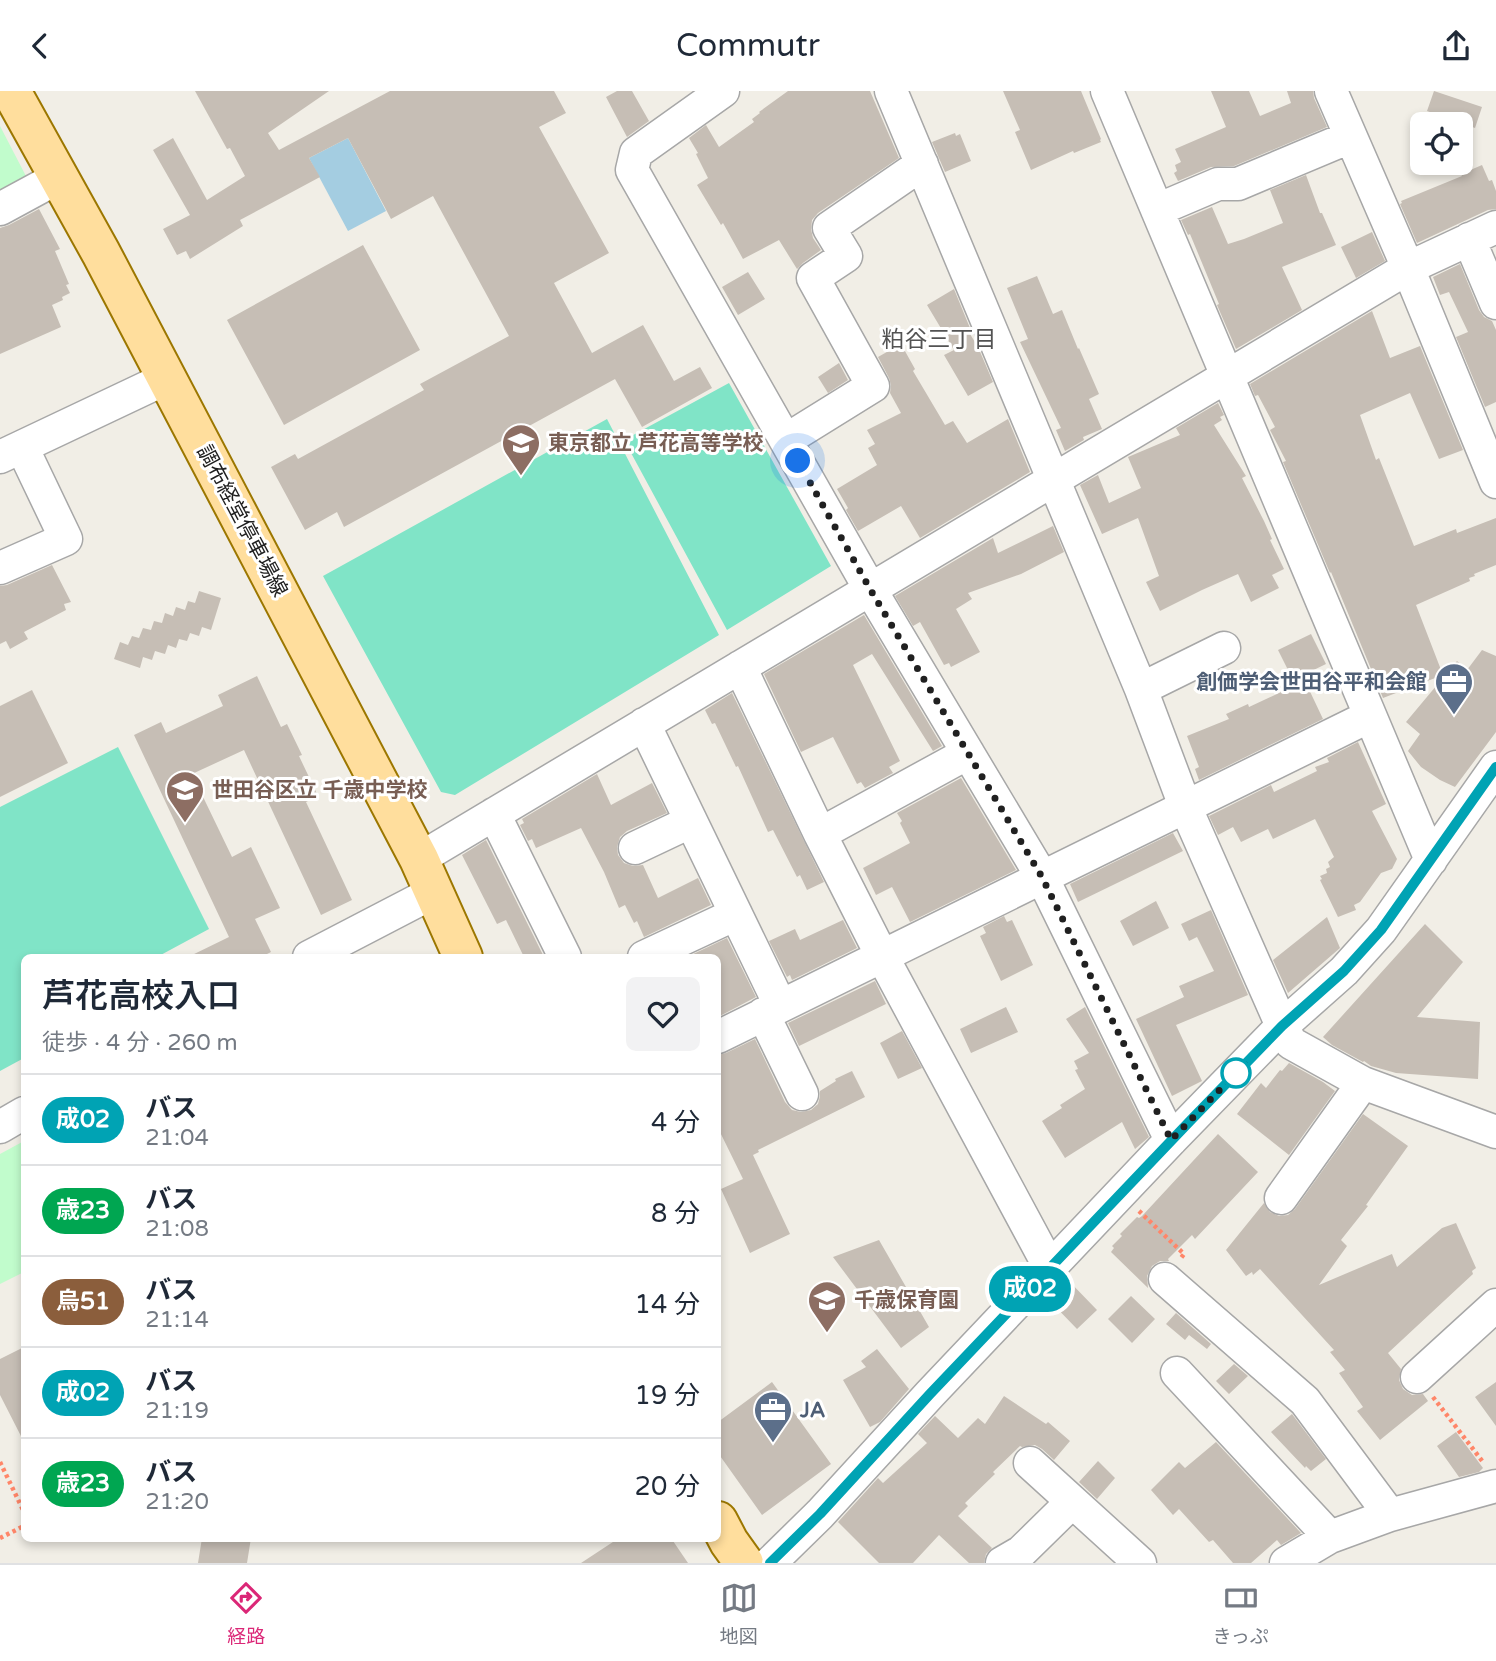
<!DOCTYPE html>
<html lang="ja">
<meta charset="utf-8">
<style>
:root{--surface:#fff;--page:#f2f2f3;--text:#1f2937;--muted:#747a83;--line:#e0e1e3;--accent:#db2777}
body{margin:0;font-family:"Varela Round","Noto Sans JP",sans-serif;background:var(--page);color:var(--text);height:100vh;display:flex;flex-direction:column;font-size:26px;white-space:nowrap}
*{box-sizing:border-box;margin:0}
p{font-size:23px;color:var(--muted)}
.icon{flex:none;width:38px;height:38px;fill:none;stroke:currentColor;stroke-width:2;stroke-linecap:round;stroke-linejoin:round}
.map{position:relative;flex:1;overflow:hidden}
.sheet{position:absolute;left:21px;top:863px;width:700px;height:588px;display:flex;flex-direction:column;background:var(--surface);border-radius:10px;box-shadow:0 4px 10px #0003}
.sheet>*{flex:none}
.badge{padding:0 14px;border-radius:23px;font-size:24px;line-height:46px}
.fabs{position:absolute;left:1410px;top:21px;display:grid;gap:14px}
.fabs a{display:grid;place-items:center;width:63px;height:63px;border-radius:10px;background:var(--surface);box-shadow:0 4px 10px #0003;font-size:35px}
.you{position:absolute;width:35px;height:35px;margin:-18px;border:5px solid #fff;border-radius:50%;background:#1a73e8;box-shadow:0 0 0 10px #1a73e833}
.map>.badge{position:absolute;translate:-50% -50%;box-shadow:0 0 0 4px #fff}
.round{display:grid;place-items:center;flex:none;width:74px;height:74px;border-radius:10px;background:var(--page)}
.head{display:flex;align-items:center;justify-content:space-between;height:119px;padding:0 21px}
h1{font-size:33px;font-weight:600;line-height:52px}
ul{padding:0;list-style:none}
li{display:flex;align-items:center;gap:21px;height:91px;padding:0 21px;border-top:2px solid var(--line)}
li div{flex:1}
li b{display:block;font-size:26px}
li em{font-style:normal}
li .badge{min-width:77px;font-weight:700;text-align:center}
header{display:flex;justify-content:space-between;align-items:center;height:91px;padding:0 21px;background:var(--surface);font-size:32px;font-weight:600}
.menu{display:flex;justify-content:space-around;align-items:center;height:98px;border-top:2px solid var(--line);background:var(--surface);font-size:19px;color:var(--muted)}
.menu a{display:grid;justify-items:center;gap:4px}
.menu .active{color:var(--accent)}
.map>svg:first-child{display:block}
.park{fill:#c1fccc}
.pitch{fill:#80e4c7}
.water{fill:#a4cde1}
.building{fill:#c6beb5}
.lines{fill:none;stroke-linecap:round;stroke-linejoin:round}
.minor-casing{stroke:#a7a7a7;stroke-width:35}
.major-casing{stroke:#9c7700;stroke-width:42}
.path{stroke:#ff8669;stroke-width:4.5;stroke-dasharray:3.5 3.5;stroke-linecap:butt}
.minor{stroke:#fff;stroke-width:32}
.major{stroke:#ffde9d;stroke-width:38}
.line-casing{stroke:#fff;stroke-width:16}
.line{stroke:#00a3b4;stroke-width:10}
.walk{stroke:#202020;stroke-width:7;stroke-dasharray:0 12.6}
.stop-dot{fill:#fff;stroke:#00a3b4;stroke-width:3.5}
.labels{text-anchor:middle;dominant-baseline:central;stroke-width:6;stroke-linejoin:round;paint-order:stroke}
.education-label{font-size:21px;font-weight:bold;fill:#785e54;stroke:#fff;text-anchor:start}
.street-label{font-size:21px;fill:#202020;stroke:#fff}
.service-label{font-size:21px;font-weight:bold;fill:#4e5e75;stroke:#fff;text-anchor:end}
.neighbourhood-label{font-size:23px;fill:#535353;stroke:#fff}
</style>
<header><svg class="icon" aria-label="back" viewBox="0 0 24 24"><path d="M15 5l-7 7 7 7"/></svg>Commutr<svg class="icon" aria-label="share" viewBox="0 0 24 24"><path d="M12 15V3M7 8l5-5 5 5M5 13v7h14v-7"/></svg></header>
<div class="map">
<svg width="1496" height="1472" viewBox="0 0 1496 1472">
<rect width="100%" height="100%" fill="#f1eee6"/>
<path class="park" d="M0 35 28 89 0 103Z
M24 1050V1181L0 1193V1063Z"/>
<path class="pitch" d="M729 292 831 475 727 539 624 349Z
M607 328 719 544 455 704 441 701 323 485Z
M118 656 209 838 157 866H24V967L0 980V716Z"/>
<path class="water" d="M348 47 386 120 348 140 309 67Z"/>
<path class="building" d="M195 0H329L268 42 279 59 390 0H554L566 22 539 36 609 162 554 192 592 262 643 234 674 290 700 276 712 297 642 336 615 288 344 436 337 421 305 439 271 376 295 363 298 368 424 299 420 293 509 245 433 105 391 128 348 47 309 67 320 86 240 129 243 135 190 168 186 160 177 164 163 138 190 124 153 59 173 47 207 109 245 85 230 57 227 58Z
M617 0H632L649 30 627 46 606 6Z
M788 0H870L899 67 818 122 812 129 811 138 813 147 821 159 803 172 797 178 779 149 743 168 723 132 721 134 697 94 708 87 696 63 698 62 689 47 706 34 719 56 754 31 752 28 760 22 759 21Z
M1003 0H1081L1101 48 1100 49 1101 51 1074 62 1073 60 1031 79 1015 41 1020 39Z
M1211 0H1249L1260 25 1291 12 1287 0H1313L1314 7 1327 36 1234 75 1211 76 1178 90 1174 82 1177 80 1175 74 1181 71 1175 58 1226 36Z
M1434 0 1482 16 1475 37 1427 20Z
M955 42 956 45 960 43 971 70 945 81 932 51Z
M1482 74 1489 90 1492 89 1496 100V118L1488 119 1417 152 1400 113 1402 112 1401 110 1462 85 1461 83Z
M1306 84 1320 122H1322L1336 154 1282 176 1302 219 1236 258 1217 214 1219 213 1190 143 1188 144 1181 129 1212 116 1228 153 1244 148 1283 132 1270 99Z
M39 118 60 158 55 160 69 193 66 194 70 202 62 206 63 209 52 214 61 236 0 263V137L9 134Z
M1372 141 1385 170 1356 187 1341 156Z
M363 154 420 259 284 334 227 229Z
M1460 173 1479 219 1484 226 1492 230 1496 239V311L1485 316 1456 246 1468 241 1449 201 1440 204 1433 186Z
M748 181 765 208 738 224 722 196Z
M1037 185 1053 223 1062 219 1078 258 1079 257 1099 303 1089 308 1102 338 1083 346 1084 349 1065 360 1056 339 1061 337 1020 251 1028 248 1007 197Z
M954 198 972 242 970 243 978 256 993 291 968 305 944 264 954 259 927 214Z
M1372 220 1390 267 1420 255 1463 359 1439 368 1410 302 1360 324 1376 369 1379 367 1414 455 1456 438 1457 442 1496 427V474L1474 483 1475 485 1469 487 1470 490 1416 514 1443 584 1383 607 1331 481 1330 482 1283 371 1286 370 1270 339 1275 336 1258 304 1255 305 1250 293Z
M901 253 915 278 913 280 945 334 953 330 967 352 1008 328 1030 381 920 447 901 415 858 440 846 419 848 417 837 398 877 374 868 357 875 353 867 339 901 322 890 302 891 294 889 287 878 266Z
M839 272 848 289 828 302 818 286Z
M1218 312 1224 324 1220 326 1222 329 1214 334 1246 385 1242 387 1264 430 1272 448 1270 449 1284 478 1272 484 1279 497 1251 511 1238 483 1202 499 1160 520 1146 491 1159 485 1138 427 1102 443 1080 394 1098 384 1109 412 1141 397 1128 366 1180 344 1176 337Z
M1053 435 1064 461 1021 483 968 502 972 508 956 518 980 561 951 576 949 572 944 574 920 531 913 535 895 505 993 447 998 462Z
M52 474 71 511 64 513 66 519 24 541 28 548 10 558 6 550 0 553V495L7 494Z
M199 500 221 507 211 539 202 536 199 545 190 542 187 550 179 548 176 557 168 554 165 563 155 560 152 569 143 566 140 577 114 568 120 551 128 554 132 545 139 547 143 537 151 539 154 530 162 532 165 522 173 525 176 516 185 519 188 510 195 512Z
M864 524 942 655 933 660 872 563 853 574 900 670 889 676 893 682 865 697 861 691 857 693 833 646 801 661 764 583Z
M1311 543 1326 573 1293 589 1278 559Z
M1482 559 1496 565V641L1455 696 1440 689 1421 676 1408 660 1420 643 1406 631 1457 570 1467 579Z
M257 585 281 636 287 633 302 664 299 665 318 705 306 711 352 809 321 824 244 659 192 683 232 766 251 756 280 817 255 828 271 861 261 866H188L229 846 134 644 161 631 166 642 223 615 218 604Z
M1305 590 1323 628 1199 689 1195 678 1199 676 1187 645 1229 628 1226 623 1248 613 1249 616Z
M32 599 68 672 0 706V615Z
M732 602 824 791 807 799 800 784 797 786 773 739 768 741 738 675 736 676 715 632 712 633 705 619Z
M1358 651 1386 713 1372 720 1397 768 1392 778 1381 782 1360 811 1354 814 1356 819 1338 826 1320 789 1322 788 1320 785 1327 782 1326 778 1330 776 1328 771 1334 766 1315 728 1273 748 1268 738 1241 751 1233 736 1218 744 1209 725 1271 694 1274 701 1317 680 1315 676 1329 671 1327 667Z
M597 683 611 714 652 692 667 722 627 740 620 746 617 756 618 764 624 772 633 775 643 774 658 807 698 787 711 814 644 846 637 830 634 832 625 814 619 817 604 781 581 737 536 757 532 748 528 750 520 734 524 732 522 728Z
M961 687 1016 779 910 831 892 796 876 804 863 777 910 752 900 732 902 730 897 722Z
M1173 742 1183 760 1078 811 1070 793Z
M486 749 543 864 539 866H524L506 829 497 833 462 764Z
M1156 810 1169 837 1133 855 1120 830Z
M1211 819 1248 904 1176 934 1202 990 1172 1005 1136 928 1184 906 1179 895 1214 880 1197 846 1189 850 1181 833Z
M1004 825 1007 831 1012 829 1033 874 1001 890 980 845 986 842 983 836Z
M1327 826 1340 857 1288 902 1273 869Z
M843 829 857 857 792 889 790 884 787 886 769 850 795 838 800 849Z
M1425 833 1463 871 1417 926 1480 931 1478 988 1396 982 1371 975 1364 970 1363 971 1332 954 1323 946Z
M727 847 756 906 718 926V866H687Z
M875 890 886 913 799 955 788 932Z
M1006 916 1018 941 971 962 960 938Z
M1085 916 1149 1046 1135 1058 1122 1031 1065 1067 1042 1030 1062 1017 1060 1014 1085 998 1075 979 1078 978 1074 970 1089 962 1066 928Z
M902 940 922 977 898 988 880 952Z
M755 948 785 1011 792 1019 801 1021 811 1019 818 1013 820 1005V1000L836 990 835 988 852 980 865 1006 758 1059 759 1061 753 1064 790 1143 750 1162 721 1098 743 1088 718 1037V964L726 962Z
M1289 972 1323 991 1335 1000 1289 1064 1237 1023 1261 992 1266 997 1280 979 1282 980Z
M1363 1023 1408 1055 1366 1114 1368 1115 1341 1149 1347 1155 1319 1194 1392 1163 1397 1176 1442 1137 1456 1132 1476 1177 1472 1180 1473 1183 1388 1262 1401 1278 1399 1289 1403 1298 1412 1304 1423 1303 1428 1310 1380 1349 1357 1320 1363 1316 1339 1282 1345 1279 1330 1261 1334 1259 1260 1178 1253 1184 1252 1181 1246 1185 1226 1159 1264 1112 1270 1121 1279 1125 1288 1124 1295 1118Z
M1218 1043 1258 1081 1195 1148 1192 1144 1168 1168 1169 1170H1160L1152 1175 1147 1185 1148 1197 1111 1161 1114 1157 1112 1155 1122 1145 1120 1143 1137 1126 1139 1127 1142 1125Z
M879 1149 929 1236 901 1257 833 1166Z
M1066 1187 1097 1219 1077 1238 1047 1207Z
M1131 1205 1155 1228 1132 1252 1108 1228Z
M1176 1222 1211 1253 1207 1258 1189 1244 1185 1249 1166 1233Z
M24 1256V1351L0 1304V1268Z
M877 1258 909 1298 880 1331 870 1336 843 1289 866 1276 861 1270Z
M1234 1273 1248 1285 1229 1303 1216 1290Z
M772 1291 831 1373 762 1424 718 1362V1331Z
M1496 1291V1335L1475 1306Z
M1004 1305 1046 1333 1048 1331 1070 1350 1054 1369 1042 1358 1035 1354 1022 1356 1020 1355 993 1381 995 1383 965 1412 968 1415 958 1425 992 1457 986 1463 984 1472H969L939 1444 913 1472H879L838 1431 878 1387 883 1392 927 1352 918 1343 935 1325 958 1347 978 1327 985 1333Z
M1292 1323 1326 1368 1311 1380 1306 1375 1305 1377 1271 1341Z
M1456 1341 1483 1377 1479 1381 1459 1386 1437 1355Z
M1216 1351 1301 1442 1281 1454 1277 1449 1251 1472H1233L1213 1449 1209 1451 1179 1418 1173 1424 1151 1399 1179 1371 1185 1377Z
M1098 1370 1115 1387 1097 1408 1079 1391Z
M202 1447H251L247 1472H198Z
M619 1447H671L688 1472H581Z"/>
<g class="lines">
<defs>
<path id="minor" d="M723 0 636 62 632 79 870 498 1042 786 1171 1049
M891 0 1141 598 1185 715 1282 935 1291 952 1363 992 1496 1041
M1107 0 1431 769
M1331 0 1408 177 1496 391
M0 118 59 86
M1157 119 1218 93H1238L1350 46
M1469 148 1496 212
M786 349 873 295 813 187 846 165 829 137 922 73
M0 366 167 287
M0 477 66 448 22 356
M740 576 820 743 882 865 1050 1177
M1141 598 1224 557
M644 633 780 914
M494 723 565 866
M820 743 968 662
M635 757 690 731
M419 768 1408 177 1496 136
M309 866 434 801
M644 866 736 823
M763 923 802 1003
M718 946 1370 625
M0 1036 24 1022
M1281 1107 1363 992
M1165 1188 1305 1310 1390 1424
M1177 1282 1330 1446
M1417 1286 1496 1214
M1030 1372 1140 1472
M770 1472 820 1423 930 1303 1171 1049 1282 935 1344 880 1381 839 1496 676
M1002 1472 1021 1461 1072 1411
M1286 1472 1330 1446 1390 1424 1496 1395"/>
<path id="major" d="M11 0 101 162 419 768 463 866
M718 1430 729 1451 744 1472"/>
</defs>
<use href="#minor" class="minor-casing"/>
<use href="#major" class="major-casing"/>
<path class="path" d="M1139 1120 1184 1163 1181 1167
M1433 1306 1483 1371
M0 1371 24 1421
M0 1447 24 1435"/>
<use href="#minor" class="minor"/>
<use href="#major" class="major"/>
</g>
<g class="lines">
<defs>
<path id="line" d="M770 1472 820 1423 930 1303 1190 1030 1282 935 1344 880 1381 839 1496 676"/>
</defs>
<use href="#line" class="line-casing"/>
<use href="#line" class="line"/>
<path class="walk" d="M798 370 870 498 1042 786 1171 1049 1245 973 1236 982"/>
</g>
<defs>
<symbol id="school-pin" viewBox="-11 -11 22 30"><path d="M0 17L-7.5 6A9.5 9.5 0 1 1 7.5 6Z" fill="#8d6e63" stroke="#fff"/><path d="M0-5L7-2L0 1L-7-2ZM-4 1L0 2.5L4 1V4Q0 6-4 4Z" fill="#fff"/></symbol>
<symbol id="office-pin" viewBox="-11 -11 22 30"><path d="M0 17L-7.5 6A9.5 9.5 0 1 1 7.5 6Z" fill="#5c6f8a" stroke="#fff"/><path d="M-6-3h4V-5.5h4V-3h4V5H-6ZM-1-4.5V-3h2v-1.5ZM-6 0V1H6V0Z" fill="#fff"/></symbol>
</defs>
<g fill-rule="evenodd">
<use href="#school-pin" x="499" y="330" width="44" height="60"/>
<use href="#office-pin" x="1432" y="569" width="44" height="60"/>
<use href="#school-pin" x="163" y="677" width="44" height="60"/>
<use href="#school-pin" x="805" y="1187" width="44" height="60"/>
<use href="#office-pin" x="751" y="1297" width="44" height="60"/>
</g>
<circle class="stop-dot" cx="1236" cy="982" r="14"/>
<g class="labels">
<g class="education-label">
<text x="548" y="352">東京都立 芦花高等学校</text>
<text x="212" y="699">世田谷区立 千歳中学校</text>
<text x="854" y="1209">千歳保育園</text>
</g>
<g class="street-label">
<text transform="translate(242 430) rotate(62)">調布経堂停車場線</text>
</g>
<g class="service-label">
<text x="1427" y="591">創価学会世田谷平和会館</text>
<text x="800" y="1319" text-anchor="start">JA</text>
</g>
<g class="neighbourhood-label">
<text x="939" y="249">粕谷三丁目</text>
</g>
</g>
</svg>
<div class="fabs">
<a><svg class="icon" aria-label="locate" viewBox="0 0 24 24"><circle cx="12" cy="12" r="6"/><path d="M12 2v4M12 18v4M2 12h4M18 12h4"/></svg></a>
</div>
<div class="you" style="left:798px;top:370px"></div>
<b class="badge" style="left:1030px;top:1198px;background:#00a3b4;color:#fff">成02</b>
<section class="sheet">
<div class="head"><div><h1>芦花高校入口</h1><p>徒歩 · 4 分 · 260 m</p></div><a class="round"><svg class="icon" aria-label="heart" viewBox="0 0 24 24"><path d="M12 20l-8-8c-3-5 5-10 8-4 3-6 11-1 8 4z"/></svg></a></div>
<ul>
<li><span class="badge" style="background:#00a3b4;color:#fff">成02</span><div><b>バス</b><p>21:04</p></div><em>4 分</em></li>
<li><span class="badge" style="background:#00a651;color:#fff">歳23</span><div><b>バス</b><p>21:08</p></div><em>8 分</em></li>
<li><span class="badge" style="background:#8b5e3c;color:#fff">烏51</span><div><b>バス</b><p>21:14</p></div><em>14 分</em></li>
<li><span class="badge" style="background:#00a3b4;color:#fff">成02</span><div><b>バス</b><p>21:19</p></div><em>19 分</em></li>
<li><span class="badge" style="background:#00a651;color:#fff">歳23</span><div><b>バス</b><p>21:20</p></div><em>20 分</em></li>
</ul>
</section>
</div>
<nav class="menu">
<a class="active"><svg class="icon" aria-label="directions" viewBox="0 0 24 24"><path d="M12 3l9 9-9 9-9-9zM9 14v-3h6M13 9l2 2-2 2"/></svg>経路</a>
<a><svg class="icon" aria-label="map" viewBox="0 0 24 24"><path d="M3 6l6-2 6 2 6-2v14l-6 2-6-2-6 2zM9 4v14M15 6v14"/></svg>地図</a>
<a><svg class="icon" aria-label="tickets" viewBox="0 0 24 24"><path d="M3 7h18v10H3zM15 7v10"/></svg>きっぷ</a>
</nav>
